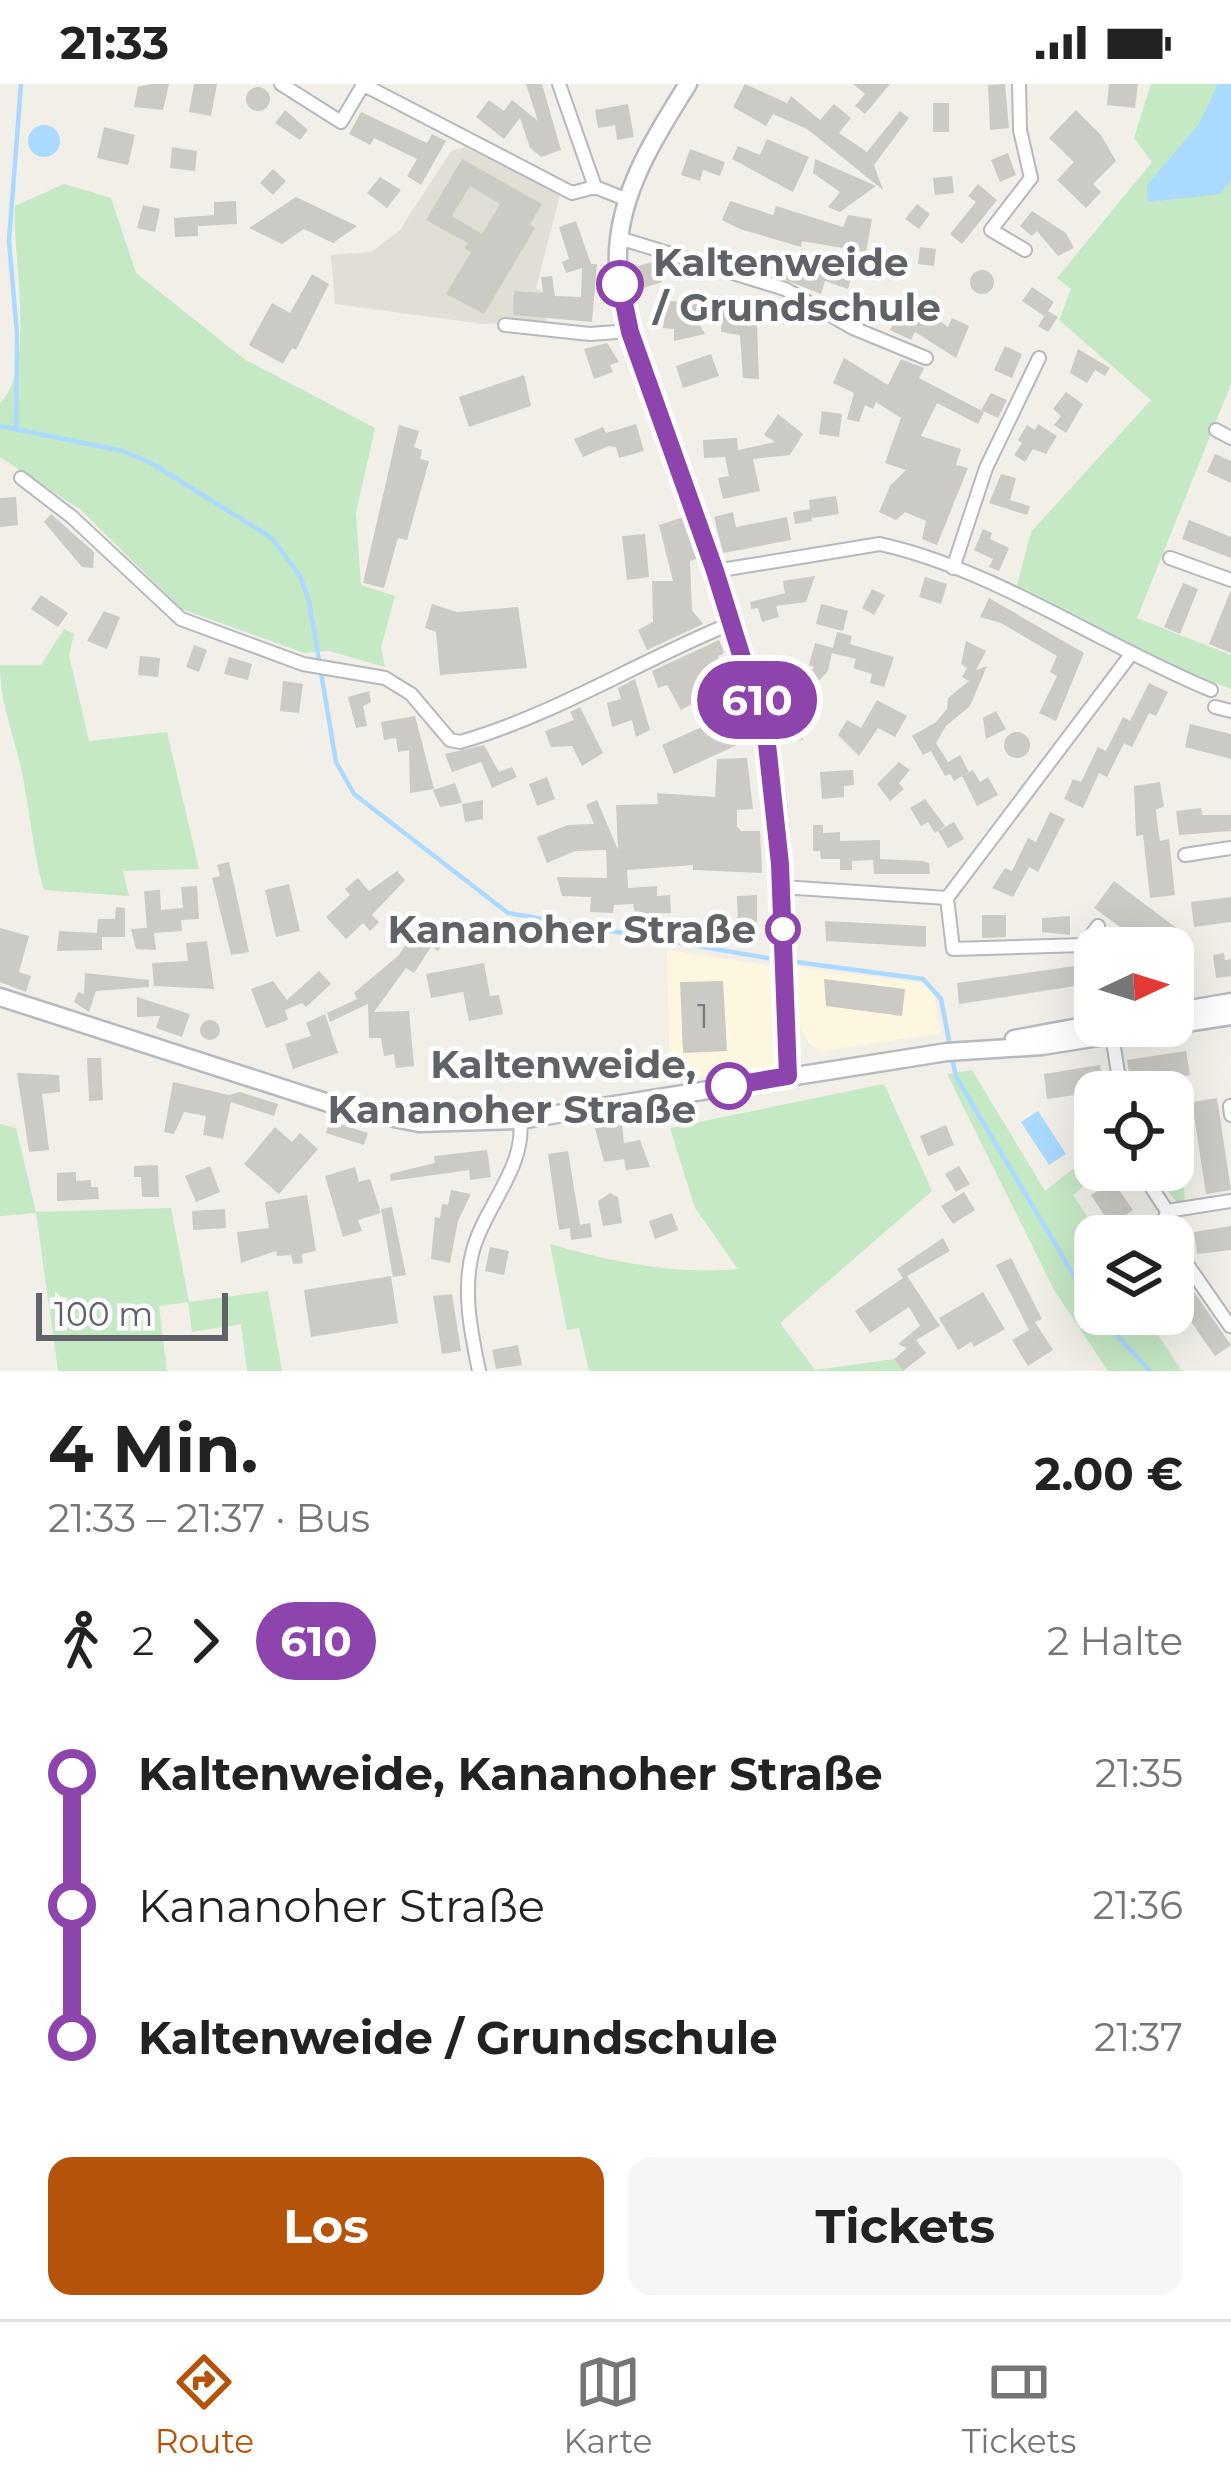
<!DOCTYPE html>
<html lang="de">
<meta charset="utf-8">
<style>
:root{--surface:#fff;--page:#f6f6f6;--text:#222;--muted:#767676;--line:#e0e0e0;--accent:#b45309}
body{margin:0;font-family:Montserrat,sans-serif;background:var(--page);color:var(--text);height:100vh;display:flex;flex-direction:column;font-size:45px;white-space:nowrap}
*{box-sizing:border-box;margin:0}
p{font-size:39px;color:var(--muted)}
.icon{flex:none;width:66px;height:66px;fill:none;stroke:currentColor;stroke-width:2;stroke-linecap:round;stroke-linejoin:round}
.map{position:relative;height:1287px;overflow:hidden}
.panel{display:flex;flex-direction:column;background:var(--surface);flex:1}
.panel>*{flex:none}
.badge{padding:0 24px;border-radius:39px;font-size:42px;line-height:78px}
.needle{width:78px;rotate:86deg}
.fabs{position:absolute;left:1074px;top:843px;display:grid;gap:24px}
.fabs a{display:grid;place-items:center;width:120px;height:120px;border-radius:24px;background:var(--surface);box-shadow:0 12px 48px #0002;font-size:60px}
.scale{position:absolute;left:36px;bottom:30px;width:192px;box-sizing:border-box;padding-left:12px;border:6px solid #5f6368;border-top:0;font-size:33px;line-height:42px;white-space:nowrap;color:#5f6368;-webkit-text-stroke:9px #fff;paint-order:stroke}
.map>.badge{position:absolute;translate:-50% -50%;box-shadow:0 0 0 6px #fff}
.legs{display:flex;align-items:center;gap:18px;height:132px;padding:0 48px;font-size:39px}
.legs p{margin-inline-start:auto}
.headline{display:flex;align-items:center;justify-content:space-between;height:204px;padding:0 48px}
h1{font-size:66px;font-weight:700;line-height:90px}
.primary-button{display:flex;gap:24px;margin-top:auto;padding:24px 48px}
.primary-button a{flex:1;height:138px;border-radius:24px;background:var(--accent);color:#fff;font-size:48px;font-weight:700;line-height:138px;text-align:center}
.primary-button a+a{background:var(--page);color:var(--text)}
ul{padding:0 48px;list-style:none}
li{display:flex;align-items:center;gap:42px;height:132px;font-size:45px}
li i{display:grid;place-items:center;width:18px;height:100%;margin:0 15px;background:currentColor}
li i::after{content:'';width:30px;height:30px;margin:-15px;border:9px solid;border-radius:50%;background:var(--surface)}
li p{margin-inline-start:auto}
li:first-child i{background:linear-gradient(#0000 50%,currentColor 0)}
li:last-child i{background:linear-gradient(currentColor 50%,#0000 0)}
.status{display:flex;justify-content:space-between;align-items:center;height:84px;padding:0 60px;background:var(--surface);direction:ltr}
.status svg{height:33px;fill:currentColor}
.tab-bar{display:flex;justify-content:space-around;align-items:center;height:168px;border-top:3px solid var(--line);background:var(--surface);font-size:33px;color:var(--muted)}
.tab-bar a{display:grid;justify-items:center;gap:6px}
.tab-bar .on{color:var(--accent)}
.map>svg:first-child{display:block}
.commercial{fill:#fef7e0}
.education{fill:#e1ded6}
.green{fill:#c5e8c5}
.water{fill:#aadaff}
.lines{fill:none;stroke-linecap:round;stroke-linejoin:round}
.stream{stroke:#aadaff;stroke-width:4.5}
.building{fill:#cccac5;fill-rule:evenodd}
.street-casing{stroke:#b5b8bc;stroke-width:16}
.secondary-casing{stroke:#b6babf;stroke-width:21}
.street{stroke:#fff;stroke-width:12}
.secondary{stroke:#fff;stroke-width:16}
.line-1-casing{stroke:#fff;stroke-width:27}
.line-1{stroke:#8e44ad;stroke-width:18}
.stop-1-dot{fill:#fff;stroke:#8e44ad;stroke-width:6}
.labels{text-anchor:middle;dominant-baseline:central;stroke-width:9;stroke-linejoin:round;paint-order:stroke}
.number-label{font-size:33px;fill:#7a7d7f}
.stop-label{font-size:39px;font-weight:bold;fill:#5f6368;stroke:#fff;text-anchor:end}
</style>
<div class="status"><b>21:33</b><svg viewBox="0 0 49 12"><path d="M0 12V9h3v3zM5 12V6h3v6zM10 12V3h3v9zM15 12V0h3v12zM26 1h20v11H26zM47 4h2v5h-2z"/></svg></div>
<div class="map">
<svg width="1231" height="1287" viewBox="0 0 1231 1287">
<rect width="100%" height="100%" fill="#f1efe8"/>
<path class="commercial" d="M667 866 773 882 778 984 670 996Z
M797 883 921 899 933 907 942 949 822 967 809 960 800 943Z"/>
<path class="education" d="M465 63 560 111 536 204 547 210 546 239 483 240 335 220 331 171 371 168 400 146 451 67Z"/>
<path class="green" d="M1151 0H1231V300L1137 534 1231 571V605L1126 563 1016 505 1031 448 1151 316 1059 236 1071 205 1057 194 1152 78 1134 54Z
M64 100 111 114 136 189 244 275 375 344 356 429 361 501 395 512 381 563 385 583 329 567 305 569 181 525 81 426 0 373V319C37 283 12 172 15 122Z
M64 545 74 550 69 571 89 657 167 648 199 785 123 787 129 812 44 806C32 765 30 725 21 684 13 649 0 618 0 581H41Z
M972 986 1045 1107 1084 1076 1095 1093 1073 1111 1100 1152H1095V1230H1144L1182 1287H1108L1054 1206 947 990Z
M884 1000 932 1107 780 1239 815 1286 894 1275 903 1287H589L579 1244 567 1246 550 1160C612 1178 674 1191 738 1185L695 1124 670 1044Z
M0 1040 16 1044 36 1128 171 1124 189 1218 268 1207 282 1287H247L241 1240 192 1248 188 1218 159 1222 167 1287H58L36 1129 0 1132Z
M1181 1064 1185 1119 1179 1121 1151 1086H1173V1065Z"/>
<path class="water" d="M1218 0H1231V97L1220 110 1148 118 1147 101 1199 40Z
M28 57a16 16 0 1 1 32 0a16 16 0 1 1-32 0Z
M1038 1027 1066 1070 1049 1081 1021 1038Z"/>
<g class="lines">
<path class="stream" d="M0 342 123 367 151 379 272 454 300 492 309 517 336 678 354 710 508 829 767 874
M16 346 17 250 9 157 21 0
M796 878 923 895 941 915 950 962
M952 974 956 993 1095 1227
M1097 1230 1150 1287"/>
</g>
<path class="building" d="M151 0H169L163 26 134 23 138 3Z
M194 0H217L211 32 189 28Z
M526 0H542L561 66 541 73 530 64 520 34 504 55 476 33 489 16 504 27 512 16 538 37Z
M745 0 787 19 791 12 820 36 834 20 851 34 839 49 867 68 900 27 909 34 874 81 883 106 807 45 773 30 766 42 733 23Z
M853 0H890L865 30 855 22 865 10Z
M1005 0 1009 44 990 46 988 1Z
M1109 0H1138L1135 24 1107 21Z
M246 15a12 12 0 1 1 24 0a12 12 0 1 1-24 0Z
M933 19H949V48H933Z
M628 20 634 53 617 56 615 41 598 44 595 26Z
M285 26 308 46 300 56 275 39Z
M1076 26 1101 51 1116 77 1093 100 1101 108 1086 124 1057 96 1074 78 1049 54Z
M361 28 427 59 432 50 446 57 421 101 407 92 417 75 374 54 370 61 349 50Z
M104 43 135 51 128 81 97 74Z
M767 55 809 73 793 108 732 75 738 62 760 71Z
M172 63 197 67 195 87 170 84Z
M690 65 725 78 720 92 703 86 700 97 681 91Z
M1008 69 1016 91 1000 98 991 76Z
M462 75 542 120 530 140 535 144 484 230 446 210 471 168 464 164 468 159 426 136ZM470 102 500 120 482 150 452 132Z
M815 75 876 102 840 128 828 123 840 108 813 89Z
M273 85 286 97 273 111 260 99Z
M952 92 954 109 935 111 933 94Z
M380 93 401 106 387 124 367 109Z
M978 100 997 116 962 160 950 150 976 118 968 112Z
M296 113 338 133 357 142 333 159 304 145 282 160 249 144Z
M236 117 237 140 198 142V152L175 153 174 134 214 131V118Z
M730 117 773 131 776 122 843 143 848 131 872 135 866 168 802 157 801 163 740 145 722 136Z
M917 120 930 130 919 145 905 135Z
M143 121 160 125 155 148 137 144Z
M1032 127 1066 149 1074 164 1058 172 1037 147 1032 152 1020 142Z
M576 137 591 180H597L592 238 513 231 514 207 543 209 541 193 552 192 555 212 581 213 582 184 566 189 562 178 569 175 559 143Z
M920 163 936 165 934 182 918 180Z
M821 173 854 184 848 205 825 197 821 210 760 186 763 177 815 192Z
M656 177 662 198 644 204 638 182Z
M970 198a12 12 0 1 1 24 0a12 12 0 1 1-24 0Z
M312 190 329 200 296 266 292 264 283 280 249 261 272 219 290 229Z
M1032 203 1054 218 1048 227 1058 233 1048 248 1038 242 1047 228 1044 232 1022 217Z
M722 212 756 216 759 295 743 294 740 251 721 248Z
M667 217 698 218 696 234 705 250 674 257V245L663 244Z
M914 219 948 243 952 234 969 242 956 274 915 248 911 256 890 246 897 232 901 234Z
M607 259 619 278 610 281 613 288 594 295 584 265Z
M1005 262 1022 270 1012 294 994 286Z
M1078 265 1110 284 1105 292 1095 286 1087 299 1070 289Z
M711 270 719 292 683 304 676 282Z
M844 274 888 301 901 275 924 284 919 294 984 328 978 340 937 319 921 352 961 365 956 381 968 384 937 461 922 455 926 437 905 428 896 436 879 428 890 402 906 386 885 379 901 334 876 318 873 325 865 321 859 338 847 335 854 309 833 299Z
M524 291 531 322 469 343 459 313Z
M1066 308 1083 320 1066 349 1054 341 1061 332 1053 325Z
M991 309 1007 316 998 334 981 326Z
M822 327 842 330 839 353 819 350Z
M778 330 803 350 790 371 753 375 760 407 723 415 718 394 729 392 725 373 704 374 703 356 737 354 738 366 775 358 764 351Z
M636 340 644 367 619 374 616 363 609 362 583 373 574 355 603 343 606 349Z
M1038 340 1057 352 1046 370 1033 365 1025 378 1014 371 1022 359 1018 356 1027 341 1035 346Z
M399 341 419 347 414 363 422 366 420 375 429 377 407 456 398 454 384 504 363 499Z
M1215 370 1231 377V399L1207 388Z
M1001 390 1016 394 1010 416 1030 422 1027 431 989 419Z
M836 412 839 430 812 434 811 428 812 437 795 440 793 428 810 425 809 416Z
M16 413 18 441 0 443V414Z
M733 428 736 443 787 433 791 456 723 469 714 433Z
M51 430 94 468 93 484 82 483 44 438Z
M684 433 697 475 690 477 692 526 703 540 647 566 638 546 653 538 652 497H673L659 441Z
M1189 436 1231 453V474L1182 455Z
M983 445 992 449 990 455 1009 464 999 487 989 483 993 475 974 466Z
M645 450 649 493 627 496 622 452Z
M815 492 806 518 776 522 779 533 762 538 758 524 751 525 750 518 785 509 783 497Z
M925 493 947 500 941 520 919 513Z
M1183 499 1198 505 1180 550 1164 543Z
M872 505 885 511 874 531 862 524Z
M1231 506V569L1209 560Z
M41 511 68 529 58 543 31 525Z
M989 514 1084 569 1056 637 1039 629 1057 592 1050 588 1057 572 1001 539 980 533Z
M432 520 457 528 518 523 527 584 440 591 436 548 425 544Z
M821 520 848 527 843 547 816 540Z
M104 527 120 533 107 565 87 557Z
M837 548 852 552 850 560 894 573 884 603 870 599 872 590 853 584 856 575 832 569 828 587 813 603 803 597 814 583 809 581 815 559 833 564Z
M719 556 724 569 718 572 752 654 674 690 662 661 715 637 707 612 681 626 667 601 658 604 652 587Z
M966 557 986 567 976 586 987 582 970 622 946 642 936 659 948 678 960 671 969 688 954 697 950 690 945 692 931 667 923 671 912 652 936 638 947 625 948 614 969 597 962 593 967 584 961 580Z
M194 561 207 566 199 588 186 583Z
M140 572 160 574 158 593 138 591Z
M229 573 252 580 248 596 224 590Z
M635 595 650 646 636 653 632 636 612 643 607 619 621 615 618 604Z
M283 597 303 600 299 629 280 627Z
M1149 599 1168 608 1156 632 1149 629 1132 663 1124 659 1107 693 1099 689 1083 724 1064 715 1073 695 1081 698 1098 663 1106 667 1123 633 1130 637Z
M369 607 371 618 363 622 367 642 356 644 348 613Z
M806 611 809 634 800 635 803 656 789 658 787 614Z
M877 616 907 632 895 653 878 644 859 672 838 651 847 636 861 644Z
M580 623 603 669 582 682 572 662 551 663 545 647 574 636 570 628Z
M996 627 1006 645 986 655 983 634Z
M415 632 434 705 410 709 409 666 398 668 396 654 384 656 381 638Z
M1190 640 1231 650V675L1185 663Z
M1004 661a13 13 0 1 1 26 0a13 13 0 1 1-26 0Z
M484 661 499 688 512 683 517 693 492 704 481 678 452 688 445 670Z
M747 674 753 725 737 726V742L741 747H760L762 789 693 786V781L627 786 628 804 657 802V812L670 811 671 829 635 830 633 820 614 821 613 829 590 828 591 813 562 812 557 793 607 794 606 766 575 767 547 779 537 753 568 741 594 740 586 721 597 716 618 766 616 721 658 720 657 709 715 713 717 675Z
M899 678 910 686 899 699 904 705 890 717 877 700Z
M853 686 854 701 844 702V713L822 715 820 688Z
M973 686 980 698 988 693 998 711 977 722 962 692Z
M547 693 555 715 537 722 529 700Z
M1160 698 1164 723 1156 725 1157 737 1160 757 1169 755 1175 811 1150 814 1143 751 1136 752 1134 702Z
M455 699 462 719 440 723 433 706Z
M925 715 945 742 935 749 928 738 921 742 910 724Z
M483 716V735L465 738 462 720Z
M1201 724 1202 731H1231V747L1179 751 1176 727Z
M1050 728 1065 735 1038 788 1029 783 1013 813 992 804 1005 784 1012 787 1028 754 1036 758Z
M954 738 964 755 948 764 938 747Z
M813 741H823V749L840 748V757L880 756V775L923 777 929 779 930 790H874L873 776 852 777V786H840V775H821L820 767H813Z
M229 778 249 868 231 871 212 794 220 792 217 781Z
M397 787 405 796 372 831 379 838 370 847 363 839 346 855 326 833 350 811 345 805 358 794 369 807Z
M1114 797 1186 851 1176 864H1149L1094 824Z
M289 800 300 847 276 853 265 806Z
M197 802 199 835 181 836 182 847 154 849 156 866 136 865 131 845 147 844 144 807 160 806 161 826 183 824 181 803Z
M757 811V838L738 839 737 812Z
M1231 813V838L1194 843 1191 818Z
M116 823 125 824V853H102V866L57 867 59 847 97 849 98 835H115Z
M982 831H1006V853L982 854Z
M1070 832V851L1042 848V834Z
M421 837 447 853 438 867 431 863 414 889 406 884 374 928 409 927 414 982 396 984 394 970 384 972 381 954H369L368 920 330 938 327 929 357 915 354 909 399 871Z
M825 837 926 842V863L826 857Z
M0 844 29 852 19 888 31 892 26 908 0 898Z
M207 857 214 905 154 902 152 879 188 877 186 859Z
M1224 869 1225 876 1231 875V892L1216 894 1213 871Z
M484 879 490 912 499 911 503 930 469 937 463 908 431 914 426 890Z
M1095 879V899L959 920 957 899Z
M319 887 331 900 306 923 302 919 285 926 288 936 266 944 251 905 273 897 287 916Z
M85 889 149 896V903L96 907 89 928 74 918 78 908 84 910Z
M824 895 905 905 902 932 826 922Z
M723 897 727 967 683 969 680 898Z
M137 913 190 930 182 953 156 944 160 932 137 933Z
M325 930 338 969 293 985 285 960 311 952 306 939Z
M200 946a10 10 0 1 1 20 0a10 10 0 1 1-20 0Z
M1186 967 1190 991 1131 1000 1127 976Z
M87 974H101L103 1016 89 1017Z
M1100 981 1104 1007 1047 1015 1044 990Z
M17 989 59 991 60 1008 42 1010 49 1066 29 1068Z
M173 998 229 1011 240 1008 278 1020 274 1032 231 1018 223 1055 203 1051 206 1032 184 1028 174 1050 164 1048Z
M1217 1014 1231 1106 1206 1110 1192 1018Z
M330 1037 368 1049 364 1061 326 1049Z
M622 1041 624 1059 640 1056 650 1083 626 1086 624 1075 604 1078 595 1044Z
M946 1041 954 1061 928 1072 920 1052Z
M275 1043 292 1058 300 1049 318 1065 279 1110 244 1080Z
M487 1066 491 1093 470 1096 469 1086 391 1097 390 1090 435 1079 434 1072Z
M568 1067 580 1141 590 1139 592 1153 571 1156 570 1144 559 1146 548 1070Z
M158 1081 159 1113H142L141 1093H134V1082Z
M210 1082 220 1108 196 1118 185 1092Z
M959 1082 970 1100 956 1108 945 1090Z
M355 1083 359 1098 370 1095 381 1129 358 1136 362 1147 343 1153 325 1092Z
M76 1088V1097L91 1096V1103H98L99 1115 57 1117V1089Z
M1113 1097 1133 1126 1111 1141 1091 1111Z
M451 1106 471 1110 458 1137 450 1179 431 1175 435 1133 440 1134 442 1120 448 1121Z
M964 1108 975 1126 953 1140 941 1122Z
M610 1109 618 1113 622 1139 603 1142 598 1117Z
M307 1111 316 1167 302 1170 303 1179 293 1180 291 1171 277 1172 276 1167 241 1179 237 1148 269 1144 265 1118Z
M392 1123 406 1191 393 1193 381 1125Z
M225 1125 226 1144 193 1146 192 1127Z
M672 1129 678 1146 655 1155 649 1137Z
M1231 1142V1166L1197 1170 1194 1148Z
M943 1154 950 1167 907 1192 940 1242 916 1256 926 1269 903 1287 894 1275 907 1264 898 1260 920 1242 909 1223 870 1249 855 1227 903 1194 897 1185Z
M490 1163 509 1167 504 1191 485 1187Z
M1011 1174 1042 1235 1035 1238 1053 1266 1028 1282 1012 1256 1029 1246 996 1181Z
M1173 1178 1231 1261 1215 1272 1173 1212Z
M391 1192 398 1239 311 1253 304 1206Z
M983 1208 1005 1245 974 1263 971 1258 958 1266 939 1234Z
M452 1210 461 1267 442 1270 433 1212Z
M518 1261 522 1281 496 1285 492 1266Z"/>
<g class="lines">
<defs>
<path id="street" d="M281 0 341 38 363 1
M362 0 572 109 595 103
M559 0 595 103
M1019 0 1020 46 1031 94 991 146 1025 166
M595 103 628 116
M619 154 785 205 853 244 926 274
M505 241 590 250 630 247
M1216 346 1231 354
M21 394 72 433 181 535 303 580 385 594 411 610 450 656 460 658C557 630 639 577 732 539
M1170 474 1231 496
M953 484 986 384 1039 274
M715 487 880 460C996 486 1101 561 1211 606
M1215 623 1231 627
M1185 771 1231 764
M782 803 947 814 1129 573
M947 814 953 865 1084 861 1098 842
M1112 951 1121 1008
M1230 1022 1231 1031
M1140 1086 1167 1127 1231 1117
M1167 1127 1162 1144 1167 1152
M1173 1160 1230 1242
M479 1287C471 1248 462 1206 473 1166 485 1122 526 1083 520 1036"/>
<path id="secondary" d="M688 0C656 51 621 105 618 167 615 224 642 281 661 334 697 436 740 540 764 646 790 758 783 878 788 992
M0 913 344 1024 419 1039 520 1036 947 968 1042 962 1168 942
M1173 928 1231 918
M1173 941 1231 932
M1014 955 1095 940"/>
</defs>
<use href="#street" class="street-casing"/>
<use href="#secondary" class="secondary-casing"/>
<use href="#street" class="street"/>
<use href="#secondary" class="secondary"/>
</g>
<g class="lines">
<defs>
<path id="line-1" d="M620 200 630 248 715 487 766 651 780 780 788 992 729 1002"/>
</defs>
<use href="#line-1" class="line-1-casing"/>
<use href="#line-1" class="line-1"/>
</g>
<g class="stop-1-dot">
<circle cx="620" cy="200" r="21"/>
<circle cx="783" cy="845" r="15"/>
<circle cx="729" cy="1002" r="21"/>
</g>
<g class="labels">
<g class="number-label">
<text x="703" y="932">1</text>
</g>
<g class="stop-label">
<text x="653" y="178" text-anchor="start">Kaltenweide<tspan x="653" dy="45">/ Grundschule</tspan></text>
<text x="756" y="845">Kananoher Straße</text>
<text x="696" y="980">Kaltenweide,<tspan x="696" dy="45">Kananoher Straße</tspan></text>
</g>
</g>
</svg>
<div class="fabs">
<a><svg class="needle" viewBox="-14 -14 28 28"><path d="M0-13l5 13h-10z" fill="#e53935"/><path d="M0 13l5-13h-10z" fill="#767676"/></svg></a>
<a><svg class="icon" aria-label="locate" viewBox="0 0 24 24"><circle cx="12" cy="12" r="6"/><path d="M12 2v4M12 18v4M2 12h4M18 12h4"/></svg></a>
<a><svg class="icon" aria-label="layers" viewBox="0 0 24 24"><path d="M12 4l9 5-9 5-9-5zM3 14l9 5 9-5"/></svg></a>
</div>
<div class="scale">100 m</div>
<b class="badge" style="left:757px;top:616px;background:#8e44ad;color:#fff">610</b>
</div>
<section class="panel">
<div class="headline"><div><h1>4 Min.</h1><p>21:33 – 21:37 · Bus</p></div><b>2.00 €</b></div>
<div class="legs"><svg class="icon" aria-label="walk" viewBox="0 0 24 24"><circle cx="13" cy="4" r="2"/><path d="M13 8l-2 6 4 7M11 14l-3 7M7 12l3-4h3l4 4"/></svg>2<svg class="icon" aria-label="forward" viewBox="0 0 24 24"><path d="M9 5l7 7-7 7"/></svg><b class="badge" style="background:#8e44ad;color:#fff">610</b><p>2 Halte</p></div>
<ul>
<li><i style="color:#8e44ad"></i><b>Kaltenweide, Kananoher Straße</b><p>21:35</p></li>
<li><i style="color:#8e44ad"></i><span>Kananoher Straße</span><p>21:36</p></li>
<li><i style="color:#8e44ad"></i><b>Kaltenweide / Grundschule</b><p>21:37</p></li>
</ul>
<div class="primary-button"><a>Los</a><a>Tickets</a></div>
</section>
<nav class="tab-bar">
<a class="on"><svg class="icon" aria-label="directions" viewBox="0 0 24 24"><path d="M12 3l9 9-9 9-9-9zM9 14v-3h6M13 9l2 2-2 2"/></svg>Route</a>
<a><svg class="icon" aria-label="map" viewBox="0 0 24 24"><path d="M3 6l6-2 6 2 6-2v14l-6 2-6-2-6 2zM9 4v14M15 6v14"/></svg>Karte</a>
<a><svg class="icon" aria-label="tickets" viewBox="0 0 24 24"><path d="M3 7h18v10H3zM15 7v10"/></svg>Tickets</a>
</nav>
